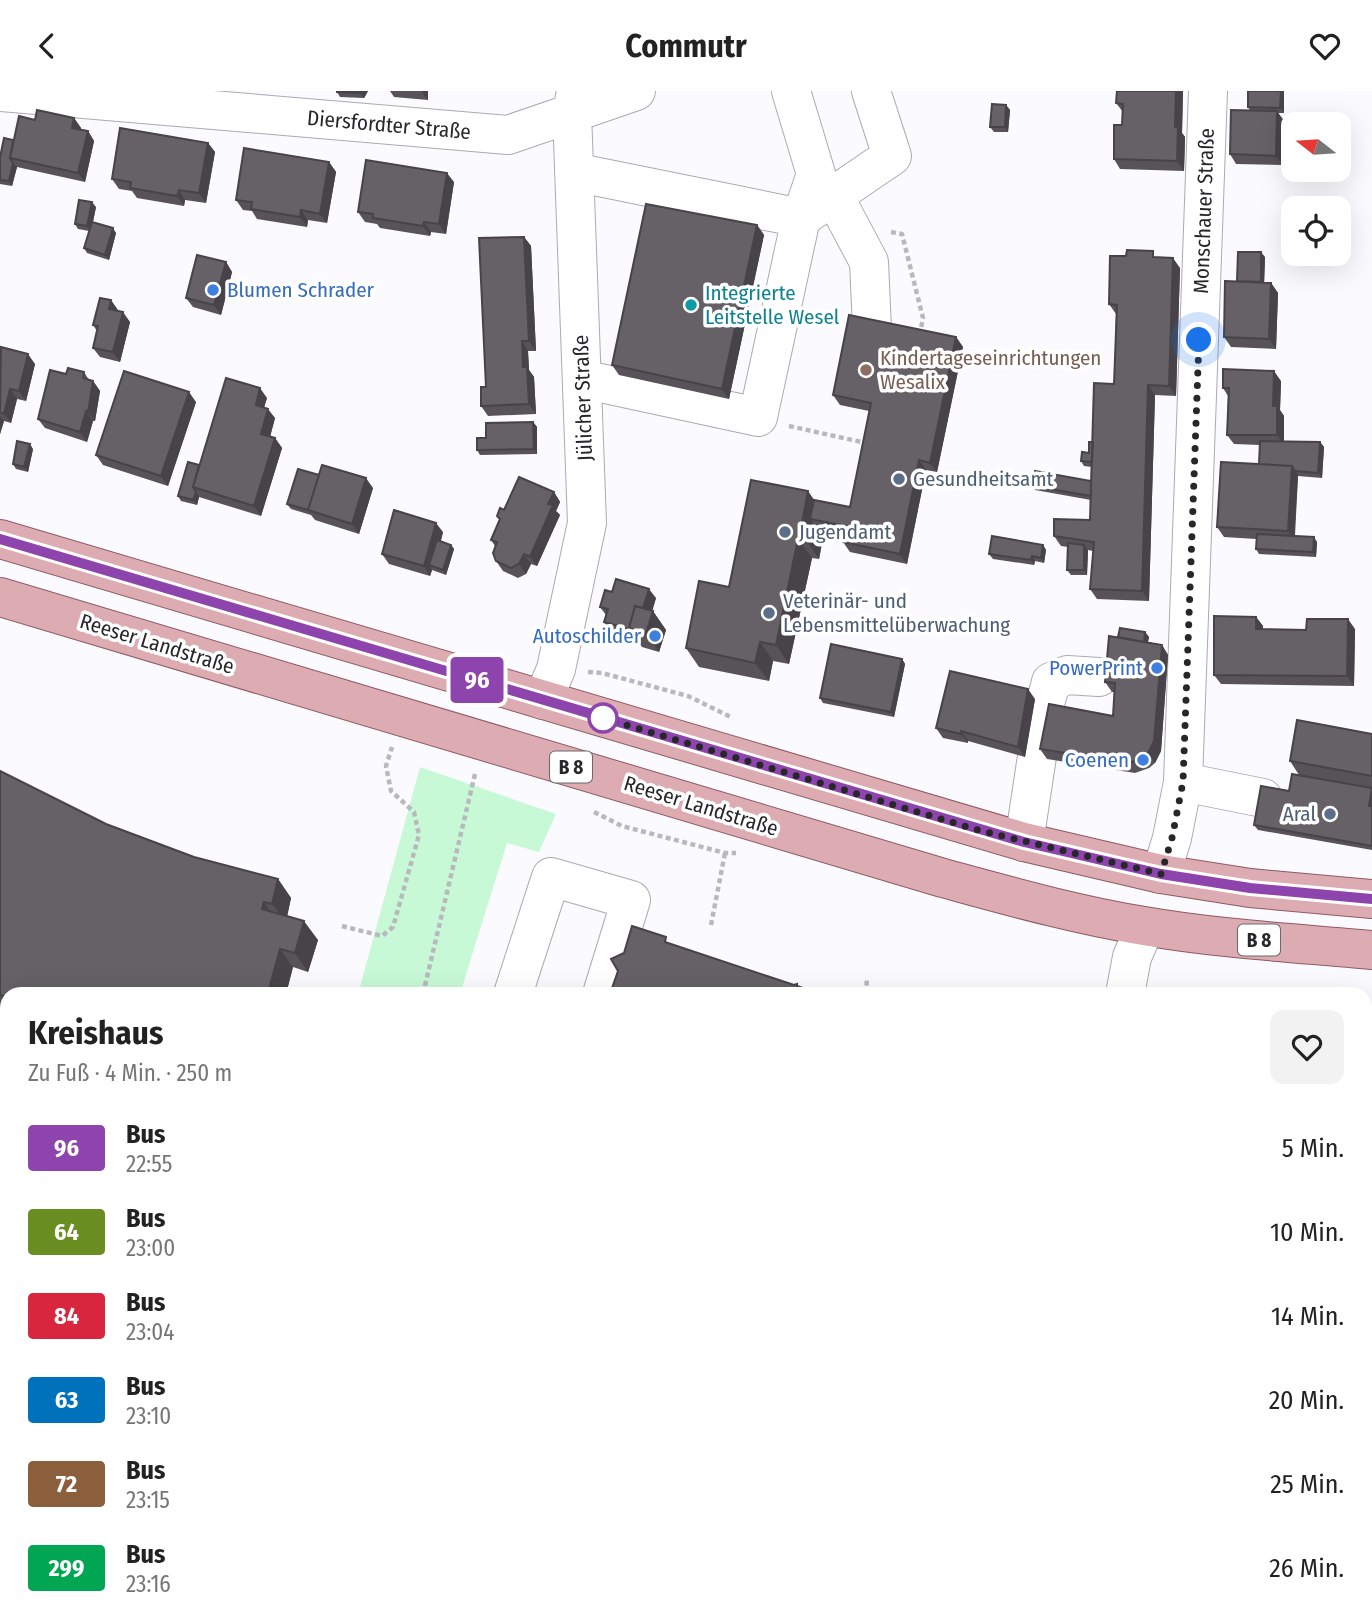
<!DOCTYPE html>
<html lang="de">
<meta charset="utf-8">
<style>
:root{--surface:#fff;--page:#f2f2f2;--text:#222;--muted:#767676}
body{margin:0;font-family:"Fira Sans Condensed",sans-serif;background:var(--page);color:var(--text);height:100vh;display:flex;flex-direction:column;font-size:26px;white-space:nowrap}
*{box-sizing:border-box;margin:0}
p{font-size:23px;color:var(--muted)}
.icon{flex:none;width:38px;height:38px;fill:none;stroke:currentColor;stroke-width:2;stroke-linecap:round;stroke-linejoin:round}
.map{position:relative;flex:1;overflow:hidden}
.panel{position:absolute;left:0px;top:896px;width:1372px;height:637px;display:flex;flex-direction:column;background:var(--surface);border-radius:21px 21px 0 0;box-shadow:0 7px 28px #0002}
.panel>*{flex:none}
.badge{padding:0 14px;border-radius:5px;font-size:24px;line-height:46px}
.needle{width:46px;rotate:287deg}
.controls{position:absolute;left:1281px;top:21px;display:grid;gap:14px}
.controls a{display:grid;place-items:center;width:70px;height:70px;border-radius:14px;background:var(--surface);box-shadow:0 7px 28px #0002;font-size:35px}
.you{position:absolute;width:35px;height:35px;margin:-18px;border:5px solid #fff;border-radius:50%;background:#1a73e8;box-shadow:0 0 0 10px #1a73e833}
.map>.badge{position:absolute;translate:-50% -50%;box-shadow:0 0 0 4px #fff}
.round{display:grid;place-items:center;flex:none;width:74px;height:74px;border-radius:14px;background:var(--page)}
.summary{display:flex;align-items:center;justify-content:space-between;height:119px;padding:0 28px}
h1{font-size:33px;font-weight:700;line-height:52px}
ul{padding:0;list-style:none}
li{display:flex;align-items:center;gap:21px;height:84px;padding:0 28px}
li div{flex:1}
li b{display:block;font-size:26px}
li em{font-style:normal}
li .badge{min-width:77px;font-weight:700;text-align:center}
header{display:flex;justify-content:space-between;align-items:center;height:91px;padding:0 28px;background:var(--surface);font-size:32px;font-weight:700}
.map>svg:first-child{display:block}
.green{fill:#c8f9d6}
.lines{fill:none;stroke-linecap:round;stroke-linejoin:round}
.stream{stroke:#95c9fc;stroke-width:9}
.minor-casing{stroke:#aaaab3;stroke-width:40}
.major-casing{stroke:#8f5963;stroke-width:40}
.path{stroke:#b9b9bd;stroke-width:4.5;stroke-dasharray:5 3.5;stroke-linecap:butt}
.minor{stroke:#fff;stroke-width:38}
.major{stroke:#ddacb3;stroke-width:38}
.wall{fill:#585359}
.shaded-wall{fill:#474348}
.building{fill:#666067;stroke:#474348;stroke-width:2}
.line-casing{stroke:#fff;stroke-width:16}
.line{stroke:#8e44ad;stroke-width:10}
.walk{stroke:#27272a;stroke-width:7;stroke-dasharray:0 12.6}
.shop-dot{fill:#3f7fe0;stroke:#fff;stroke-width:2.5}
.culture-dot{fill:#0f9aa8;stroke:#fff;stroke-width:2.5}
.education-dot{fill:#8d6e63;stroke:#fff;stroke-width:2.5}
.service-dot{fill:#5c6f8a;stroke:#fff;stroke-width:2.5}
.stop-dot{fill:#fff;stroke:#8e44ad;stroke-width:3.5}
.labels{text-anchor:middle;dominant-baseline:central;stroke-width:7;stroke-linejoin:round;paint-order:stroke}
.shield{fill:#fff;stroke:#68686a;stroke-width:2}
.shield-label{font-size:19px;font-weight:bold;fill:#27272a}
.street-label{font-size:21px;fill:#27272a;stroke:#fff}
.shop-label{font-size:21px;fill:#366cbe;stroke:#fff;text-anchor:end}
.culture-label{font-size:21px;fill:#0d838f;stroke:#fff;text-anchor:start}
.education-label{font-size:21px;fill:#785e54;stroke:#fff;text-anchor:start}
.service-label{font-size:21px;fill:#4e5e75;stroke:#fff;text-anchor:start}
</style>
<header><svg class="icon" aria-label="back" viewBox="0 0 24 24"><path d="M15 5l-7 7 7 7"/></svg>Commutr<svg class="icon" aria-label="heart" viewBox="0 0 24 24"><path d="M12 20l-8-8c-3-5 5-10 8-4 3-6 11-1 8 4z"/></svg></header>
<div class="map">
<svg width="1372" height="1533" viewBox="0 0 1372 1533">
<rect width="100%" height="100%" fill="#fbfbff"/>
<path class="green" d="M420 676 556 723 539 761 507 752 460 903H358Z
M0 1054 7 1056V1526H1065L1079 1533H0Z"/>
<g class="lines">
<path class="stream" d="M0 1143 7 1144
M963 1526 982 1533"/>
<defs>
<path id="minor" d="M0 1 508 44 636 0
M574 81 801 127 892 65 871 0
M834 105 869 171 872 238
M582 288 758 326 801 127 816 83 791 0
M543 609 556 578 587 432 572 22 576 0
M1183 691 1263 707
M1024 751 1045 613 1051 591 1067 584 1099 586
M1161 783 1172 747 1183 691 1208 0
M513 903 551 786 631 809 602 903
M1125 903 1132 866 1145 836
M1284 1526 1292 1533"/>
<path id="major" d="M0 448 1024 751 1161 783 1250 797 1372 808
M0 506 943 787C1009 805 1076 824 1144 835 1219 848 1296 852 1372 859"/>
</defs>
<use href="#minor" class="minor-casing"/>
<use href="#major" class="major-casing"/>
<path class="path" d="M891 141 902 143 923 227 920 242
M789 335 866 352
M588 581 602 582 688 605 733 627
M594 721 622 735 725 762H736
M711 834 725 762
M342 835 382 845 393 836 419 744 414 721 391 700 386 675 392 656
M423 903 475 683
M866 903 867 887
M1078 1526 1098 1533"/>
<use href="#minor" class="minor"/>
<use href="#major" class="major"/>
</g>
<path class="wall" d="M368 0 364 7 340 6 337 1Z
M390 0H428V9L394 6Z
M1117 0H1183L1182 42 1185 46 1184 80 1120 78 1114 68 1122 34 1123 21 1116 12Z
M1248 0H1284V22H1278L1284 30 1283 74 1236 73 1230 63 1250 20 1248 16Z
M1006 14 1010 19 1008 41H994L990 36Z
M74 27 81 37V39L88 40 94 50 85 91 17 76 12 95 0 93V66L13 49 35 29Z
M208 52 215 61 206 112 185 109 184 115 137 107 132 100 119 98 112 88Z
M329 71 336 81 327 132 308 129 307 136 257 128 252 120 243 119 236 109Z
M454 91 446 143 431 141 430 145 380 137 377 133 365 131 358 121Z
M96 116 93 131 116 142 109 169 87 162 84 157 89 140 78 138 75 133Z
M757 134 764 144 729 308 619 284 612 274Z
M524 146 531 155 536 260H528L529 279 534 286 536 323 488 325 481 315Z
M1157 166 1180 177 1176 305 1155 304 1149 510 1097 508 1090 498 1093 460 1088 459 1087 484H1071L1067 479 1068 456 1061 455 1054 445 1090 429 1091 409 1035 399 1032 395 1091 390 1092 376 1084 375 1081 370 1089 362 1114 293 1116 223 1109 213Z
M1265 166 1264 192H1271L1278 202 1276 258 1231 256 1224 246 1237 191Z
M226 171 232 181 221 224 193 216 186 207Z
M111 209 117 220 130 231 120 271 100 266 93 257 97 240 93 234Z
M956 246 963 256 937 381 926 379 907 473 850 461 843 451 844 444 817 438 816 444 822 452 819 468 812 467 789 573 773 570 769 590 699 576 686 557 729 496 814 409 850 416 869 320 840 314 833 304Z
M0 260 35 273 26 310 17 308 11 332 4 330 0 343Z
M84 281 89 289 93 290 100 300 95 330H93L87 351 45 337 38 328 66 283Z
M1281 290 1280 319 1284 325V350L1320 351 1324 356 1322 387 1298 385 1295 445 1317 451 1316 466 1259 463 1256 458V448L1224 446 1217 436 1259 373 1260 354 1234 353 1227 344 1228 305 1223 297Z
M267 307 264 316 275 327 270 346 275 347 282 357 261 425 199 406 197 414 181 410 178 405 199 374Z
M196 311 168 395 103 374 96 364Z
M533 331 537 336V363L480 364 477 359 486 347Z
M33 358 28 381 16 378 13 373Z
M319 384 373 397 359 443 315 429 311 424 291 418 287 413Z
M554 401 560 411 556 420 560 424 537 475 531 473 526 483 518 487 503 480 496 470 495 455 491 449 500 429 497 425 504 419Z
M443 441 441 450 451 454 454 458 446 484 432 479 430 485 389 473 382 463Z
M1043 454 1046 459 1044 472 1035 470 1034 474 993 468 989 463Z
M612 501 656 507 652 519 666 539 659 561 642 556 637 549 611 541 604 531 606 524 600 516Z
M1256 526 1263 535V538H1355L1354 595 1221 593 1214 584Z
M1145 541 1149 546 1148 551 1162 554 1168 564 1161 660 1155 672 1149 677 1135 682 1047 668 1040 658 1113 625 1115 601H1112L1105 591 1118 546Z
M902 568 905 573 894 626 823 612 820 607Z
M1035 608 1025 666 968 650V652L943 647 936 637Z
M1372 643V759L1258 739 1254 734 1289 700 1299 684 1290 670Z
M0 680 106 733 194 766 278 788 291 807 287 825 318 849 308 881 293 876 286 903H7V921L0 919Z
M1365 1165 1372 1176V1531L1358 1526H1365Z"/>
<path class="shaded-wall" d="M361 0H368L364 7 360 2Z
M421 0H428V9Z
M1176 0H1183L1182 42 1185 46 1184 80 1177 70 1175 36Z
M1281 0H1284V22L1280 17Z
M1006 14 1010 19 1008 41 1005 36Z
M1277 20 1284 30 1283 74 1276 65Z
M74 27 81 37 79 47 72 37Z
M88 40 94 50 85 91 78 82Z
M208 52 215 61 206 112 199 102Z
M329 71 336 81 327 132 320 123Z
M13 72 17 76 12 95 9 90Z
M447 82 454 91 446 143 439 133Z
M179 99 185 109 184 115 177 105Z
M92 111 96 116 91 140 87 135Z
M301 119 308 129 307 136 300 126Z
M424 131 431 141 430 145 423 135Z
M757 134 764 144 729 308 722 298Z
M113 137 116 142 109 169 105 164Z
M524 146 531 155 536 260 529 250Z
M1261 161 1265 166 1264 196 1261 191Z
M1173 167 1180 177 1176 305 1169 295Z
M226 171 232 181 221 224 214 214Z
M1271 192 1278 202 1276 258 1269 248Z
M111 209 118 219 115 228 109 218Z
M123 221 130 231 120 271 113 261Z
M956 246 963 256 937 381 930 372Z
M522 250 528 260 529 279 534 286 536 323 529 313 523 276Z
M28 263 35 273 26 310 19 300Z
M1274 280 1281 290 1280 319 1284 325V354L1277 344 1273 315Z
M93 290 100 300 95 330 88 321Z
M1148 294 1155 304 1149 510 1142 500Z
M260 297 267 307 262 323 256 314Z
M10 298 17 308 11 332 4 323Z
M189 301 196 311 168 395 161 385Z
M268 318 275 327 268 353 261 343Z
M86 320 93 330 87 351 80 341Z
M0 325 4 330 0 343Z
M533 331 537 336V363L534 358Z
M275 347 282 357 261 425 254 415Z
M1320 351 1324 356 1322 387 1318 382Z
M30 353 33 358 28 381 24 376Z
M919 369 926 379 907 473 900 463Z
M1292 375 1298 384 1294 450 1288 440Z
M366 387 373 397 359 443 352 433Z
M808 400 821 419 810 428 817 438 816 444 822 452 819 468 806 449 802 432Z
M196 401 199 406 197 414 193 409Z
M554 401 560 411 556 420 560 424 537 475 530 466 548 413Z
M436 432 443 441 433 476 429 474 432 479 430 485 424 475Z
M1314 446 1317 451 1316 466 1313 461Z
M798 448 812 467 789 573 776 554Z
M451 454 454 458 446 484 443 479Z
M1043 454 1046 459 1044 472 1041 467Z
M1084 454 1088 459 1087 484 1084 479Z
M524 463 531 473 526 483 519 473Z
M1032 465 1035 470 1034 474 1031 469Z
M649 498 656 507 646 542 637 539Z
M653 520 666 539 659 561 646 542Z
M1256 526 1263 535V548L1256 538Z
M1348 528 1355 538 1354 595 1347 585Z
M1145 541 1149 546 1146 559 1143 555Z
M760 551 773 570 769 590 755 572Z
M1162 554 1168 564 1161 660 1155 672 1148 662Z
M902 568 905 573 894 626 891 621Z
M1028 598 1035 608 1025 666 1018 656Z
M961 640 968 650V652L961 643Z
M1372 698V719L1369 715Z
M278 788 291 807 286 831 272 813Z
M264 811 277 830 262 818Z
M304 830 318 849 308 881 295 862Z
M280 858 293 876 286 903H272L269 898Z
M1365 1165 1372 1176V1183L1365 1169Z"/>
<path class="building" d="M337 0H361L360 2 337 1Z
M1117 0H1176L1175 36H1178L1177 70 1114 68V34H1122L1123 13 1116 12Z
M1248 0H1281L1280 17 1248 16Z
M992 13 1006 14 1005 36H990Z
M37 19 74 27 72 37 88 40 78 82 10 67 19 25 35 29Z
M1231 19 1277 20 1276 65 1230 63Z
M120 37 208 52 199 102 179 99 177 105 130 97 131 91 112 88Z
M4 47 13 49 10 67 13 72 9 90 0 89V66Z
M244 57 329 71 320 123 301 119 300 126 251 118 252 111 236 109Z
M366 69 447 82 439 133 424 131 423 135 373 127V123L358 121Z
M79 109 92 111 87 135 75 133Z
M646 113 757 134 722 298 612 274Z
M92 131 113 137 105 164 84 157Z
M524 146 529 250H522L523 276H527L529 313 481 315V296H486L479 147Z
M1127 159 1153 160V166L1173 167 1169 295 1148 294 1142 500 1090 498 1094 451 1054 445V428L1090 429 1094 292 1114 293 1117 214 1109 213 1110 165H1126Z
M1238 161H1261V191L1237 190Z
M197 164 226 171 214 214 186 207Z
M1225 190 1271 192 1269 248 1224 246Z
M100 207 111 209 109 218 123 221 113 261 93 257 98 235 93 234Z
M849 224 956 246 930 372 919 369 900 463 843 451 846 435 810 428 814 409 850 416 871 312 833 304Z
M1 256 28 263 19 300 10 298 4 323 0 321Z
M68 277 84 281 83 287 93 290 88 321 86 320 80 341 38 328 50 279 66 283Z
M1223 278 1274 280 1273 315H1277V344H1227L1229 297H1223Z
M124 280 189 301 161 385 96 364Z
M226 287 260 297 256 314 268 318 261 343 275 347 254 415 193 396Z
M533 331 534 358 477 359V347H486V332Z
M17 350 30 353 24 376 13 373Z
M1260 350 1320 351 1318 382 1295 380 1292 375 1259 373Z
M1089 351H1093L1092 371 1081 370 1082 361 1089 362Z
M188 371 199 374 193 396 196 401 193 409 178 405Z
M1221 371 1292 375 1288 440 1217 436Z
M322 374 366 387 352 433 308 419Z
M298 378 319 384 308 419 287 413Z
M1035 380 1091 390V405L1032 395Z
M519 386 554 401 548 413 553 414 530 466 524 463 519 473 511 477 496 470 493 462 497 451 491 449 500 428 497 425 500 417 504 419Z
M751 389 808 400 802 432 809 433 806 449 798 448 776 554 760 551 755 572 686 557 699 490 729 496Z
M394 419 436 432 424 475 382 463Z
M1257 443 1314 446 1313 461 1256 458Z
M992 445 1043 454 1041 467 1032 465 1031 469 989 463Z
M437 449 451 454 443 479 429 474Z
M1068 452 1084 454V479H1067Z
M616 488 649 498 643 517 635 515 629 537 631 539 604 531 608 518 600 516 605 499 612 501Z
M635 515 653 520 646 542 629 537Z
M1214 525 1256 526V538L1306 539 1307 528H1348L1347 585 1214 584Z
M1120 537 1145 541 1144 551 1118 546Z
M1109 545 1162 554 1154 650 1148 662 1142 668 1128 672 1040 658 1049 613 1113 625 1115 592 1105 591Z
M831 553 902 568 891 621 820 607Z
M950 580 1028 598 1018 656 961 640V643L936 637Z
M1297 629 1372 643V685L1290 670Z
M0 680 106 733 194 766 278 788 272 813 264 811 262 818 304 830 295 862 280 858 269 898 284 902 283 903H7V906L0 904Z
M1292 683 1372 697 1369 715H1372V755L1254 734 1261 695 1289 700Z
M632 835 666 846 665 851 794 894 797 893V895L821 903H610L618 880 611 868 624 862Z
M1365 1169 1372 1183V1516L1365 1514Z"/>
<g class="lines">
<defs>
<path id="line" d="M0 448 1024 751 1161 783 1250 797 1372 808"/>
</defs>
<use href="#line" class="line-casing"/>
<use href="#line" class="line"/>
<path class="walk" d="M603 627 978 739 1161 783 1172 747 1183 691 1199 249"/>
</g>
<g class="shop-dot">
<circle cx="213" cy="199" r="7"/>
<circle cx="655" cy="545" r="7"/>
<circle cx="1157" cy="577" r="7"/>
<circle cx="1143" cy="669" r="7"/>
</g>
<circle class="culture-dot" cx="691" cy="214" r="7"/>
<circle class="education-dot" cx="866" cy="279" r="7"/>
<g class="service-dot">
<circle cx="899" cy="388" r="7"/>
<circle cx="785" cy="441" r="7"/>
<circle cx="769" cy="522" r="7"/>
<circle cx="1330" cy="723" r="7"/>
</g>
<circle class="stop-dot" cx="603" cy="627" r="14"/>
<g class="labels">
<g class="shield">
<rect x="550" y="660.5" width="42" height="31" rx="5"/>
<rect x="1238" y="833.5" width="42" height="31" rx="5"/>
</g>
<g class="shield-label">
<text x="571" y="676">B 8</text>
<text x="1259" y="849">B 8</text>
</g>
<g class="street-label">
<text transform="translate(389 34) rotate(5)">Diersfordter Straße</text>
<text transform="translate(1204 120) rotate(-88)">Monschauer Straße</text>
<text transform="translate(583 307) rotate(-92)">Jülicher Straße</text>
<text transform="translate(157 553) rotate(17)">Reeser Landstraße</text>
<text transform="translate(701 715) rotate(17)">Reeser Landstraße</text>
</g>
<g class="shop-label">
<text x="227" y="199" text-anchor="start">Blumen Schrader</text>
<text x="641" y="545">Autoschilder</text>
<text x="1143" y="577">PowerPrint</text>
<text x="1129" y="669">Coenen</text>
</g>
<g class="culture-label">
<text x="705" y="202">Integrierte<tspan x="705" dy="24">Leitstelle Wesel</tspan></text>
</g>
<g class="education-label">
<text x="880" y="267">Kindertageseinrichtungen<tspan x="880" dy="24">Wesalix</tspan></text>
</g>
<g class="service-label">
<text x="913" y="388">Gesundheitsamt</text>
<text x="799" y="441">Jugendamt</text>
<text x="783" y="510">Veterinär- und<tspan x="783" dy="24">Lebensmittelüberwachung</tspan></text>
<text x="1316" y="723" text-anchor="end">Aral</text>
</g>
</g>
</svg>
<div class="controls">
<a><svg class="needle" viewBox="-14 -14 28 28"><path d="M0-13l5 13h-10z" fill="#e53935"/><path d="M0 13l5-13h-10z" fill="#767676"/></svg></a>
<a><svg class="icon" aria-label="locate" viewBox="0 0 24 24"><circle cx="12" cy="12" r="6"/><path d="M12 2v4M12 18v4M2 12h4M18 12h4"/></svg></a>
</div>
<div class="you" style="left:1199px;top:249px"></div>
<b class="badge" style="left:477px;top:589px;background:#8e44ad;color:#fff">96</b>
<section class="panel">
<div class="summary"><div><h1>Kreishaus</h1><p>Zu Fuß · 4 Min. · 250 m</p></div><a class="round"><svg class="icon" aria-label="heart" viewBox="0 0 24 24"><path d="M12 20l-8-8c-3-5 5-10 8-4 3-6 11-1 8 4z"/></svg></a></div>
<ul>
<li><span class="badge" style="background:#8e44ad;color:#fff">96</span><div><b>Bus</b><p>22:55</p></div><em>5 Min.</em></li>
<li><span class="badge" style="background:#6b8e23;color:#fff">64</span><div><b>Bus</b><p>23:00</p></div><em>10 Min.</em></li>
<li><span class="badge" style="background:#d7263d;color:#fff">84</span><div><b>Bus</b><p>23:04</p></div><em>14 Min.</em></li>
<li><span class="badge" style="background:#0072bc;color:#fff">63</span><div><b>Bus</b><p>23:10</p></div><em>20 Min.</em></li>
<li><span class="badge" style="background:#8b5e3c;color:#fff">72</span><div><b>Bus</b><p>23:15</p></div><em>25 Min.</em></li>
<li><span class="badge" style="background:#00a651;color:#fff">299</span><div><b>Bus</b><p>23:16</p></div><em>26 Min.</em></li>
</ul>
</section>
</div>
